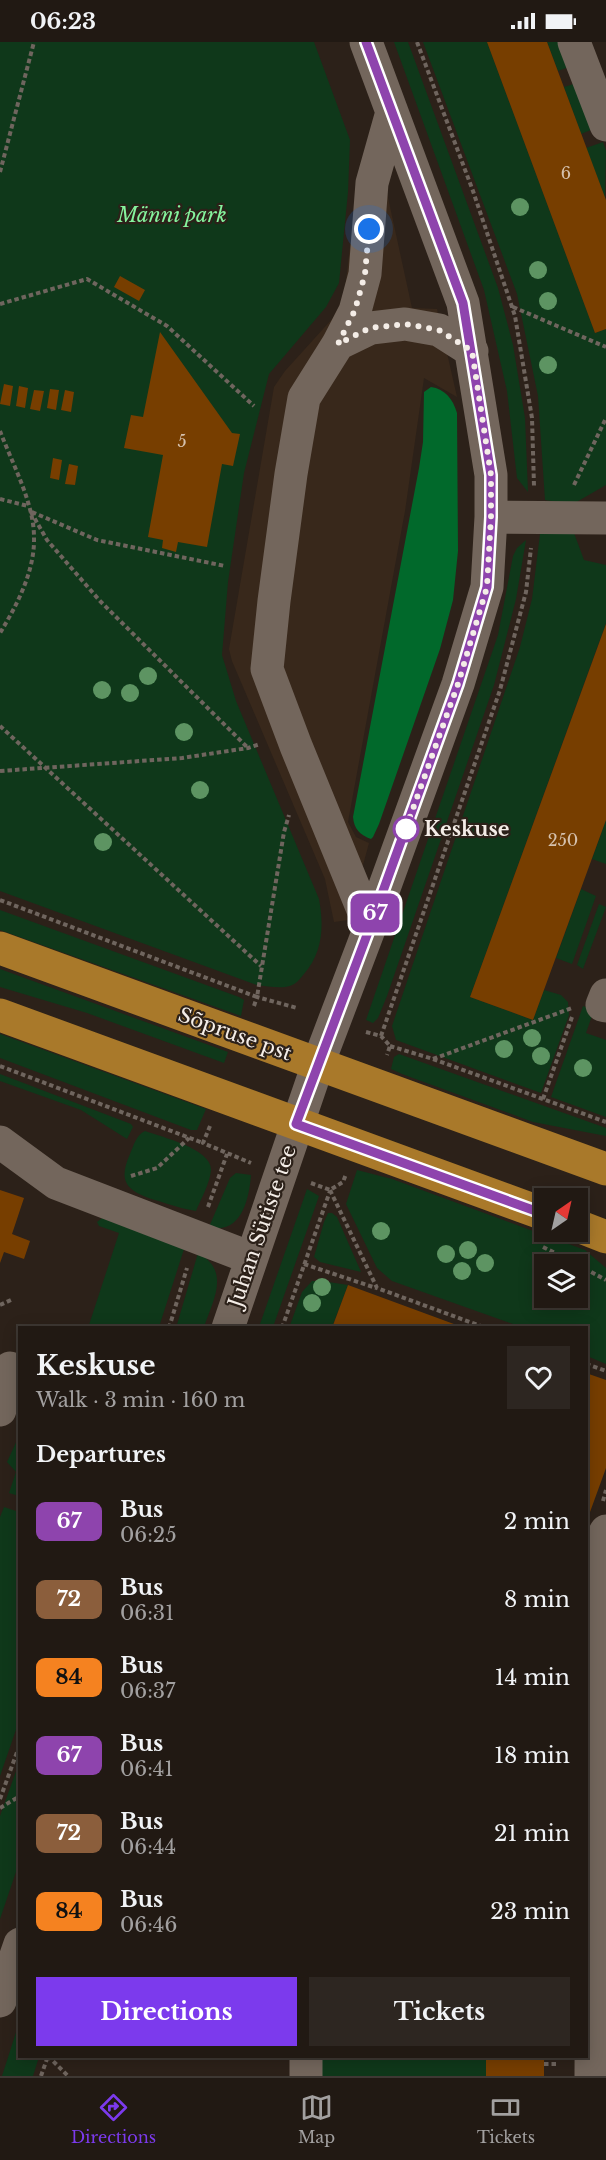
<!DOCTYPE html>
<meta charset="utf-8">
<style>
:root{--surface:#211913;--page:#2d2621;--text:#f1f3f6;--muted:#a2a0a0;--line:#3e3833;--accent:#7c3aed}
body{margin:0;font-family:"Libre Baskerville",serif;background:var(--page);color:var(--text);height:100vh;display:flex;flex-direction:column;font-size:22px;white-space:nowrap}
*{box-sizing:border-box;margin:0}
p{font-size:20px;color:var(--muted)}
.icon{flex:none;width:33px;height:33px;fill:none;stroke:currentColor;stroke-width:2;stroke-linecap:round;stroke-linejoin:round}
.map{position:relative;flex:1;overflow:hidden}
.side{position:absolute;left:18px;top:1284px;width:570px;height:732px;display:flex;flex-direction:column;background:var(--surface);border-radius:0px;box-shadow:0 3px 15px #0003,0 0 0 2px var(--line)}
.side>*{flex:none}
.badge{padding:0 12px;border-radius:9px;font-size:21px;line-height:39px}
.needle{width:39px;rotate:34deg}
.fabs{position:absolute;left:534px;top:1146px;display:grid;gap:12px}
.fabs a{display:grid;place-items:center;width:54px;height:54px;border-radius:0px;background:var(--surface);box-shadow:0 3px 15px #0003,0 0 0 2px var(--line);font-size:30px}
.you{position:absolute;width:30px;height:30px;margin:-15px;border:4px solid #fff;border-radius:50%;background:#1a73e8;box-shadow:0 0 0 9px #1a73e833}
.map>.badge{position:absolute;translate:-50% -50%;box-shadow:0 0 0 3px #fff}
h2{padding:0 18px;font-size:22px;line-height:54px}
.round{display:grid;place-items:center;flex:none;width:63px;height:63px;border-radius:0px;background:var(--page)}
.overview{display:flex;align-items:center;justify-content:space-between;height:102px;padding:0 18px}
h1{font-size:28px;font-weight:700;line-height:45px}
.primary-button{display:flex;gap:12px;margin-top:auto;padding:12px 18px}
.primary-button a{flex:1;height:69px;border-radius:0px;background:var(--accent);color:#fff;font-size:24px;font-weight:700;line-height:69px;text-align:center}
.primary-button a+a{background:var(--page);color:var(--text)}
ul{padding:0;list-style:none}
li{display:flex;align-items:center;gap:18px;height:78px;padding:0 18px}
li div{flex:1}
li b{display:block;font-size:22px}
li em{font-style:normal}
li .badge{min-width:66px;font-weight:700;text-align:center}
.status{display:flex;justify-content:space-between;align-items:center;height:42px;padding:0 30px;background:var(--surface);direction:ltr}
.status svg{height:16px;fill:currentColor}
.tab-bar{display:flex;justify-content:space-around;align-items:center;height:84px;border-top:2px solid var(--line);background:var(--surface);font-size:16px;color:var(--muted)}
.tab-bar a{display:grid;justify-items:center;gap:3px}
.tab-bar .selected{color:var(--accent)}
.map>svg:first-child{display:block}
.built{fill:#38281b}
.green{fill:#0f381a;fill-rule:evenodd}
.forest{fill:#01692b}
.building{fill:#773e00}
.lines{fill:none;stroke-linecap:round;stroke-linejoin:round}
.path{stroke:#6f655e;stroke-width:4;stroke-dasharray:4.5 3;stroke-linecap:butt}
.minor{stroke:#73665c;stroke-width:33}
.major{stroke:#a9792a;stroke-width:33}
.tree{fill:#5d9462}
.line-casing{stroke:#fff;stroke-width:14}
.line{stroke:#8e44ad;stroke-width:9}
.walk{stroke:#f4ede7;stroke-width:6;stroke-dasharray:0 10.8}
.stop-dot{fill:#fff;stroke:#8e44ad;stroke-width:3}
.labels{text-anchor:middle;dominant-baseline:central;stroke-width:4.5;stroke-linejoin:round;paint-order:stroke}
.number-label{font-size:16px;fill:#d5c1ad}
.park-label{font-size:20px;font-style:italic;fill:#85f39d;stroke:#2c2119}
.stop-label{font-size:20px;font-weight:bold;fill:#f4ede7;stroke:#2c2119;text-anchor:start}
.street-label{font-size:20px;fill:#f4ede7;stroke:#2c2119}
</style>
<div class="status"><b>06:23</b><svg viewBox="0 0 49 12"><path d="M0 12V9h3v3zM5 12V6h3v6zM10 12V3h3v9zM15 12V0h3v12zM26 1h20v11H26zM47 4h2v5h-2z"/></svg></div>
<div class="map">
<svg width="606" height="2034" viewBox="0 0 606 2034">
<rect width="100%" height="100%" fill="#2c2119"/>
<path class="built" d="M357 147 387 151 412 266 437 267 457 355 424 336 405 469 348 780 356 795 369 801 348 878 334 880 325 837 232 619 229 607 274 345 285 329 333 276 344 255Z"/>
<path class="green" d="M0 0H314L350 98 348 150 339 241 326 265 269 332 244 431 228 540 222 613 236 659 319 857C324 884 323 910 304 932 300 937 296 942 290 944 280 947 267 944 257 943L0 849Z
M394 0H408L498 246 513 303 525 376 528 450 517 436 507 349 484 248Z
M423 0H487L595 291 606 287V443L573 462 545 458 538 354 517 252Z
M547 0H565L574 23 558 29Z
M580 40 598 85 581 92 564 45Z
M603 100 606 109 605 156 586 106Z
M574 491 584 518 606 523V581L470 955 533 978 544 948 561 953 568 960 569 973 541 1051 396 998 392 984 520 605 532 557 540 492Z
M526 498 516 557 494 643 387 954 378 976 373 981 366 978 498 593 513 514 517 506Z
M606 778V822L592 817Z
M581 847 596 854 572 922 556 916Z
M599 862 606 865 583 927 577 923Z
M0 868 239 955 244 958 241 974 0 888Z
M0 927 228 1010 224 1021 87 971 0 945Z
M583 964 594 968 586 991 606 998V1075L551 1055Z
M0 992 206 1067 197 1088H191L0 1016Z
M399 1012 606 1086V1094L533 1080 402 1032 391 1027 394 1015Z
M0 1032 131 1082 133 1085 127 1097 81 1068 0 1039Z
M145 1089C162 1095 212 1107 211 1128 210 1141 201 1157 196 1169 182 1167 169 1162 155 1158 128 1149 117 1141 130 1112 134 1103 136 1093 145 1089Z
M357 1128 392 1137 585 1208 606 1226V1322L587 1314 586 1286 521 1285 392 1239 377 1226 346 1162ZM578 1222V1256H544V1222Z
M236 1131 251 1133C249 1158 241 1193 209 1185L230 1136Z
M307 1147 319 1154 273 1285H259Z
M328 1171H332L337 1175 361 1230 320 1220 314 1215 324 1180Z
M102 1176 184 1207 159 1285 88 1286 119 1191 99 1184 97 1180Z
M198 1211C231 1229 213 1258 204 1285L176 1286Z
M312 1239H322L348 1243 332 1285 289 1286 302 1250Z
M19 1394V1454L9 1451 16 1430 7 1420Z
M4 1465 19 1470V1679L0 1734V1475Z
M19 1721V1821L0 1877V1774Z
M19 1981 20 2014 39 2015 33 2034H2Z
M320 2015H486V2034H320Z"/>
<path class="forest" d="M431 345C445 347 453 357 457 371L458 509 453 558 440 607 379 782 373 795 371 797C360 793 354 787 353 775L419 426 423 400 424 350Z"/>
<path class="building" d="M487 0H547L606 158V287L595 291Z
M120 234 145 248 139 259 114 245Z
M160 290 232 391 240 392 233 424 222 422 207 505 178 500 176 510 162 506 163 498 148 495 163 413 124 406 131 373 143 375Z
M4 342 13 344 10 364 0 362Z
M19 344 28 346 25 366 16 364Z
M50 347 59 348 56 368 47 366Z
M34 348 44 349 40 369 30 367Z
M65 348 74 350 71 370 61 368Z
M53 416 62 418 59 438 50 436Z
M69 422 78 424 75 443 65 442Z
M606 582V778L533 978 470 955Z
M0 1148 24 1156 12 1192 30 1199 24 1217 4 1210 0 1221Z
M348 1243 462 1285V1286H332Z
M586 1331 606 1338V1426L590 1470 586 1469Z
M486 2014H544V2034H486Z"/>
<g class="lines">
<path class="path" d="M417 0 473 149 515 274 532 376 534 444
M0 130 34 0
M0 262 87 237 167 284 254 364
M513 265 606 305
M0 389C12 421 34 461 34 495 35 529 17 563 0 591
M574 443 606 376
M0 457 28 464
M31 470 47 498 100 559 248 706
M32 470 97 498 225 524
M0 684 261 924
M0 729 182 716 248 706 260 702
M0 858 257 955 284 790 289 773
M254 964 257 955 297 966
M366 990 381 994 390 1004 387 1013
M381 994 500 648 526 550 531 506
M390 1004 433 1017 606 1080
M433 1017 572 966
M0 1024 203 1101
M543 1057 572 975
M210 1084 203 1101 251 1121
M131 1134 157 1126 189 1096
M311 1141 330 1148 343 1140 346 1132
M330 1148 377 1246 486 1286
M208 1165 227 1112
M543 1205 577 1222
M304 1222 376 1246
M578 1223 606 1238
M0 1263 11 1258
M169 1286 187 1226
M282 1286 330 1149
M586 1322 606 1329
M603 1459 606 1448
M0 1757 20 1702
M0 1766 20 1754
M48 2014 68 2034
M544 2022H559
M41 2034 48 2014"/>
<path class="minor" d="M574 0 606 83
M338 302 371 286 405 282 439 288 472 309
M491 475 606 476
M370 885 296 704 267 627 274 559 291 432 304 356 338 302 355 269 365 232 372 141 392 70
M606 953 602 963 606 964
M0 1100 56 1141 251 1216
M228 1286 318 1022 370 885 458 642 487 545 491 475V433L463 261 366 0
M0 1368 10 1326
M586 1514 591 1515 606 1489
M0 1959 20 1902
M306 2034V2014
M591 2034 593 1587 591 1515"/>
<path class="major" d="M0 906 606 1127
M0 973 544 1172
M578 1184 606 1195"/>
</g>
<g class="tree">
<circle cx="520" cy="165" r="9"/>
<circle cx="538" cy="228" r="9"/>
<circle cx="548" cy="259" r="9"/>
<circle cx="548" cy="323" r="9"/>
<circle cx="148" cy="634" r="9"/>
<circle cx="102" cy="648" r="9"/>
<circle cx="130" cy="651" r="9"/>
<circle cx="184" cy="690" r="9"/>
<circle cx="200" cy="748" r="9"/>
<circle cx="103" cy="800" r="9"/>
<circle cx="532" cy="996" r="9"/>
<circle cx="504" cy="1007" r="9"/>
<circle cx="541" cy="1014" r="9"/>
<circle cx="583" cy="1026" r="9"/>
<circle cx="381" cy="1189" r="9"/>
<circle cx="468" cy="1208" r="9"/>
<circle cx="446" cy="1212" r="9"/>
<circle cx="485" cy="1221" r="9"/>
<circle cx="462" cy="1229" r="9"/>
<circle cx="322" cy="1245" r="9"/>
<circle cx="312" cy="1261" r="9"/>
</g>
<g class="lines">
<defs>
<path id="line" d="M366 0 463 261 491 433V475L487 545 458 642 370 885 296 1082 544 1172"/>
</defs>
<use href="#line" class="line-casing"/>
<use href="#line" class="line"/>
<path class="walk" d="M369 187 365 232 355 268 338 302 370 286 405 282 439 288 472 309 491 433V475L487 545 458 642 402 797 406 787"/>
</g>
<circle class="stop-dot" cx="406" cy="787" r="12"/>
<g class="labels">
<g class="number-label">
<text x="566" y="131">6</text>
<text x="182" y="399">5</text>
<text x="563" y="798">250</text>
</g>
<g class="park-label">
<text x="172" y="173">Männi park</text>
</g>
<g class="stop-label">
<text x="424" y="787">Keskuse</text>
</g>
<g class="street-label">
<text transform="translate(235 992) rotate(20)">Sõpruse pst</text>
<text transform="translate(262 1184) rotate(-71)">Juhan Sütiste tee</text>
</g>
</g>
</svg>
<div class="fabs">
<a><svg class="needle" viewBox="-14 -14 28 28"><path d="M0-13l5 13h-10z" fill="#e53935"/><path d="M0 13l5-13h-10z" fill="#a2a0a0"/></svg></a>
<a><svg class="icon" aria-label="layers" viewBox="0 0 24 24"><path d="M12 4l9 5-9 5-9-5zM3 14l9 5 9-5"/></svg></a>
</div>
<div class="you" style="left:369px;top:187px"></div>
<b class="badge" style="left:375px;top:871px;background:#8e44ad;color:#fff">67</b>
<section class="side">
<div class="overview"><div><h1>Keskuse</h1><p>Walk · 3 min · 160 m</p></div><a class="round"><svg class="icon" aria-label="heart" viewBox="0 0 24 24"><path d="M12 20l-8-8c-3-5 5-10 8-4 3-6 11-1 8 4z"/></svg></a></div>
<h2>Departures</h2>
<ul>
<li><span class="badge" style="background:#8e44ad;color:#fff">67</span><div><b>Bus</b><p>06:25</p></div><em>2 min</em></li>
<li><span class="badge" style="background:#8b5e3c;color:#fff">72</span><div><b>Bus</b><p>06:31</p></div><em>8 min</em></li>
<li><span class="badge" style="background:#f58220;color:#111">84</span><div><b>Bus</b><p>06:37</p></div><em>14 min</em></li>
<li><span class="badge" style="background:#8e44ad;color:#fff">67</span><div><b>Bus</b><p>06:41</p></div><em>18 min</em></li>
<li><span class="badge" style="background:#8b5e3c;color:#fff">72</span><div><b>Bus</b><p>06:44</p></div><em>21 min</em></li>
<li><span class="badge" style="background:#f58220;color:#111">84</span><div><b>Bus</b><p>06:46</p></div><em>23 min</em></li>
</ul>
<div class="primary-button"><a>Directions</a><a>Tickets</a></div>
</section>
</div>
<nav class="tab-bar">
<a class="selected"><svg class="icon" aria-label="directions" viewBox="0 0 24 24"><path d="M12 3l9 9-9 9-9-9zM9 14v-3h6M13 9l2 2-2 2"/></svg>Directions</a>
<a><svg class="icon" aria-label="map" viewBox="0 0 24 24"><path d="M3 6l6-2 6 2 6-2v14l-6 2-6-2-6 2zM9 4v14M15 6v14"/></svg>Map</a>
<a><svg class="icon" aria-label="tickets" viewBox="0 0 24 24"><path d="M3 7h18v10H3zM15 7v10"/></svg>Tickets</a>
</nav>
